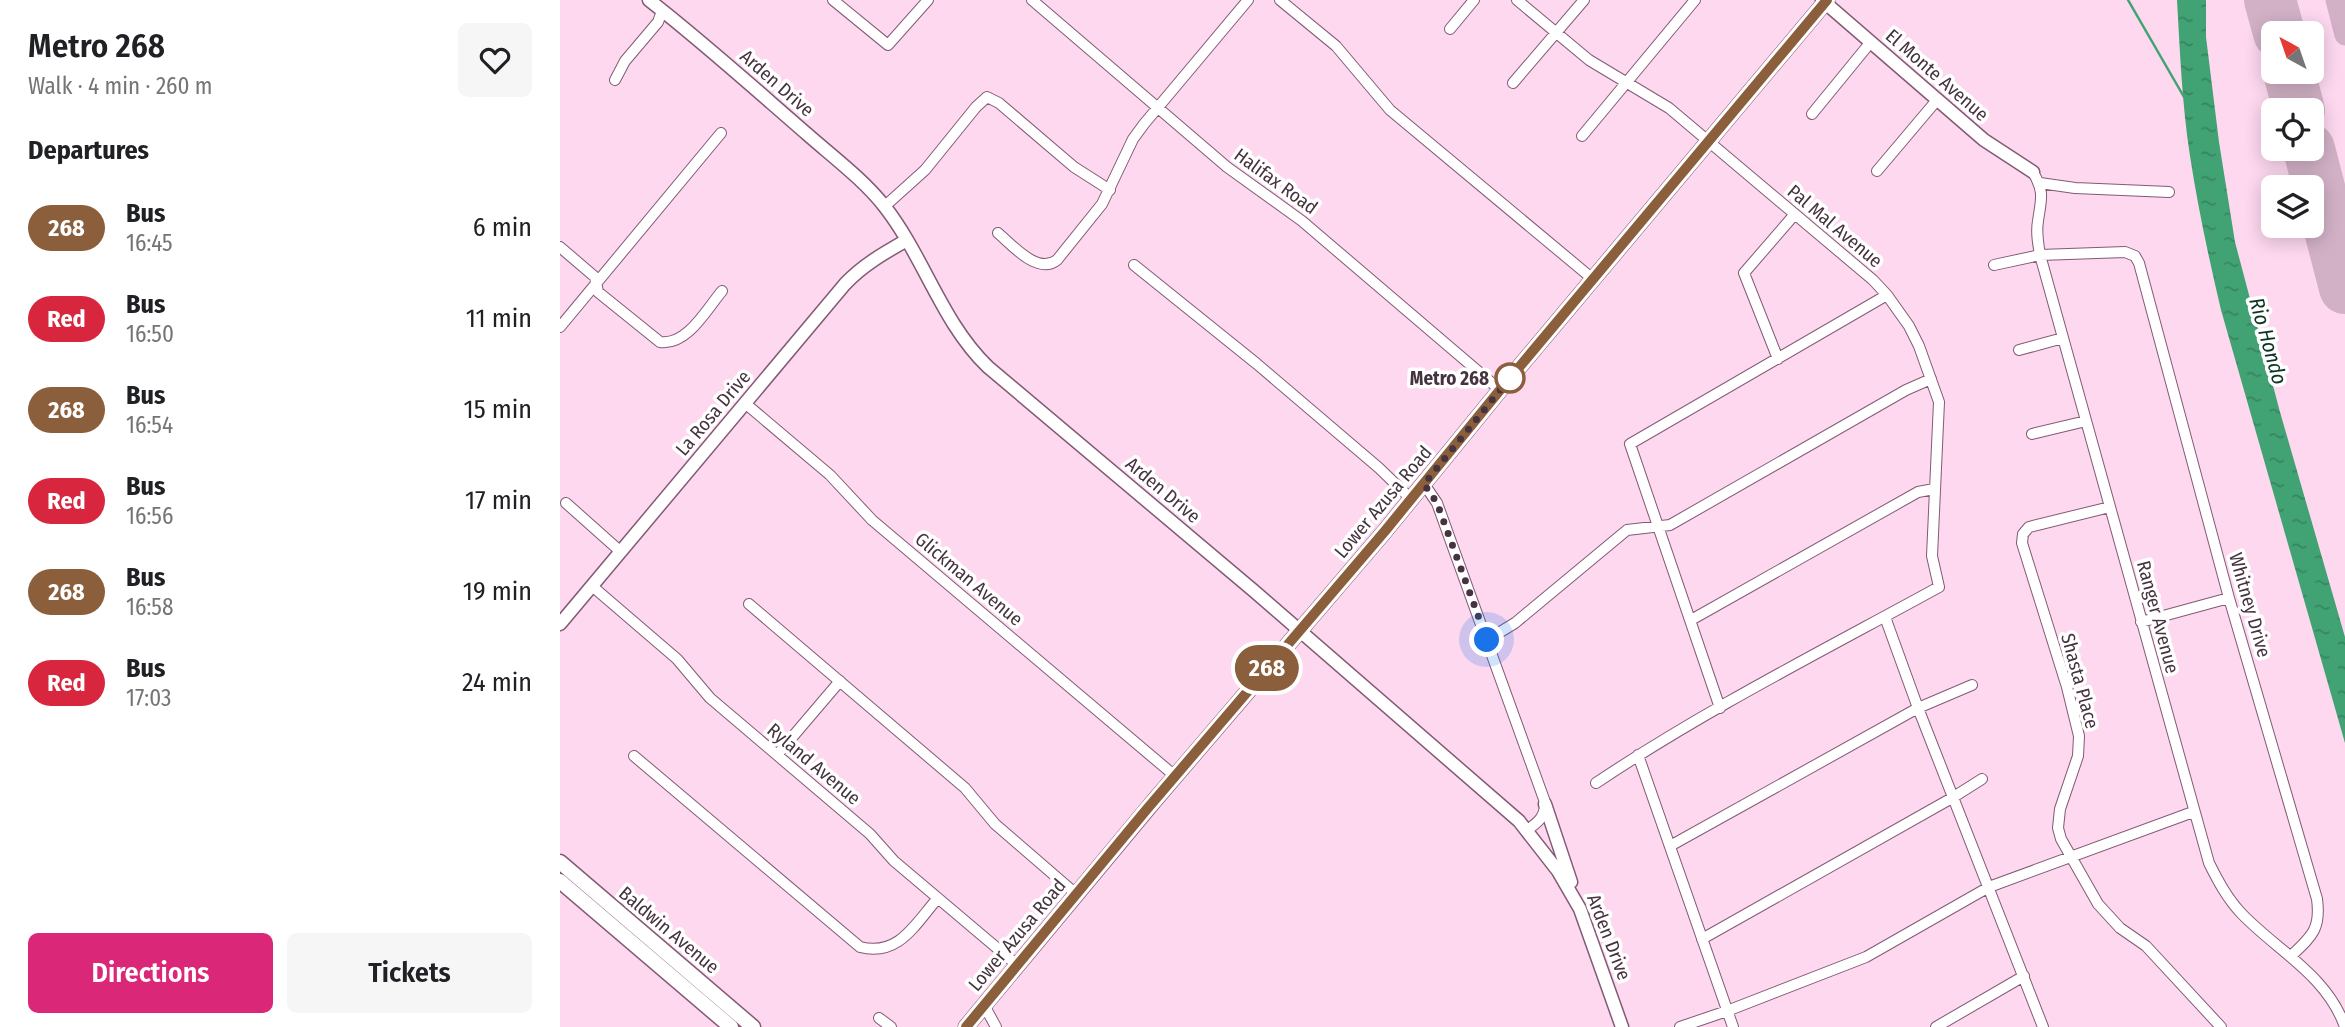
<!DOCTYPE html>
<meta charset="utf-8">
<style>
:root{--surface:#fff;--page:#f6f6f6;--text:#202124;--muted:#757577;--accent:#db2777}
body{margin:0;font-family:"Fira Sans Condensed",sans-serif;background:var(--page);color:var(--text);height:100vh;display:flex;flex-direction:column;font-size:26px;white-space:nowrap}
*{box-sizing:border-box;margin:0}
p{font-size:23px;color:var(--muted)}
.icon{flex:none;width:38px;height:38px;fill:none;stroke:currentColor;stroke-width:2;stroke-linecap:round;stroke-linejoin:round}
.map{position:relative;flex:1;overflow:hidden}
.panel{display:flex;flex-direction:column;background:var(--surface);width:560px}
.panel>*{flex:none}
.badge{padding:0 14px;border-radius:23px;font-size:24px;line-height:46px}
.needle{width:46px;rotate:320deg}
.buttons{position:absolute;left:1701px;top:21px;display:grid;gap:14px}
.buttons a{display:grid;place-items:center;width:63px;height:63px;border-radius:10px;background:var(--surface);box-shadow:0 4px 18px #0003;font-size:35px}
.you{position:absolute;width:35px;height:35px;margin:-18px;border:5px solid #fff;border-radius:50%;background:#1a73e8;box-shadow:0 0 0 10px #1a73e833}
.map>.badge{position:absolute;translate:-50% -50%;box-shadow:0 0 0 4px #fff}
h2{padding:0 28px;font-size:26px;line-height:63px}
.round{display:grid;place-items:center;flex:none;width:74px;height:74px;border-radius:10px;background:var(--page)}
.summary{display:flex;align-items:center;justify-content:space-between;height:119px;padding:0 28px}
h1{font-size:33px;font-weight:600;line-height:52px}
.primary-button{display:flex;gap:14px;margin-top:auto;padding:14px 28px}
.primary-button a{flex:1;height:80px;border-radius:10px;background:var(--accent);color:#fff;font-size:28px;font-weight:600;line-height:80px;text-align:center}
.primary-button a+a{background:var(--page);color:var(--text)}
ul{padding:0;list-style:none}
li{display:flex;align-items:center;gap:21px;height:91px;padding:0 28px}
li div{flex:1}
li b{display:block;font-size:26px}
li em{font-style:normal}
li .badge{min-width:77px;font-weight:700;text-align:center}
main{display:flex;flex:1;min-height:0}
.map>svg:first-child{display:block}
.water{fill:url(#water-ripples)}
.lines{fill:none;stroke-linecap:round;stroke-linejoin:round}
.stream{stroke:#41a273;stroke-width:2.5}
.taxiway{stroke:#d2b1c6;stroke-width:21}
.runway{stroke:#d2b1c6;stroke-width:52}
.minor-casing{stroke:#825a75;stroke-width:12}
.tertiary-casing{stroke:#825a75;stroke-width:15}
.secondary-casing{stroke:#825a75;stroke-width:17}
.minor{stroke:#fff;stroke-width:10}
.tertiary{stroke:#fff;stroke-width:12}
.secondary{stroke:#fff;stroke-width:14}
.line-casing{stroke:#fff;stroke-width:16}
.line{stroke:#8b5e3c;stroke-width:10}
.walk{stroke:#45333f;stroke-width:7;stroke-dasharray:0 12.6}
.stop-dot{fill:#fff;stroke:#8b5e3c;stroke-width:3.5}
.labels{text-anchor:middle;dominant-baseline:central;stroke-width:7;stroke-linejoin:round;paint-order:stroke}
.street-label{font-size:19px;fill:#45333f;stroke:#fff}
.stop-label{font-size:19px;font-weight:bold;fill:#45333f;stroke:#fff;text-anchor:end}
.water-label{font-size:21px;font-style:italic;fill:#0b3522;stroke:#fff}
</style>
<main>
<section class="panel">
<div class="summary"><div><h1>Metro 268</h1><p>Walk · 4 min · 260 m</p></div><a class="round"><svg class="icon" aria-label="heart" viewBox="0 0 24 24"><path d="M12 20l-8-8c-3-5 5-10 8-4 3-6 11-1 8 4z"/></svg></a></div>
<h2>Departures</h2>
<ul>
<li><span class="badge" style="background:#8b5e3c;color:#fff">268</span><div><b>Bus</b><p>16:45</p></div><em>6 min</em></li>
<li><span class="badge" style="background:#d7263d;color:#fff">Red</span><div><b>Bus</b><p>16:50</p></div><em>11 min</em></li>
<li><span class="badge" style="background:#8b5e3c;color:#fff">268</span><div><b>Bus</b><p>16:54</p></div><em>15 min</em></li>
<li><span class="badge" style="background:#d7263d;color:#fff">Red</span><div><b>Bus</b><p>16:56</p></div><em>17 min</em></li>
<li><span class="badge" style="background:#8b5e3c;color:#fff">268</span><div><b>Bus</b><p>16:58</p></div><em>19 min</em></li>
<li><span class="badge" style="background:#d7263d;color:#fff">Red</span><div><b>Bus</b><p>17:03</p></div><em>24 min</em></li>
</ul>
<div class="primary-button"><a>Directions</a><a>Tickets</a></div>
</section>
<div class="map">
<svg width="1785" height="1027" viewBox="0 0 1785 1027">
<defs>
<pattern id="water-ripples" width="26" height="14" patternUnits="userSpaceOnUse" patternTransform="scale(1.75)"><rect width="26" height="14" fill="#41a273"/><path d="M2 4q2-2 4 0t4 0M15 11q2-2 4 0t4 0" fill="none" stroke="#388560"/></pattern>
</defs>
<rect width="100%" height="100%" fill="#fdd8ef"/>
<path class="water" d="M1617 0H1646V37L1659 142 1675 242 1720 412 1785 637V743L1661 310C1649 259 1638 208 1630 156 1622 104 1620 52 1617 0Z"/>
<g class="lines">
<path class="stream" d="M1568 0 1624 97"/>
<path class="taxiway" d="M1776 0 1785 35"/>
<path class="runway" d="M1710 0 1719 33
M1729 72 1739 110
M1749 149 1785 288"/>
<defs>
<path id="minor" d="M273 0 328 45 368 0
M472 0 667 167 742 221 940 390
M720 0 776 46 830 110 1034 280
M957 0 1029 60 1109 108 1313 280 1327 295 1349 326 1359 346 1379 402 1372 556 1379 587C1264 650 1145 710 1036 783
M890 29 914 0
M55 80 65 61 98 22 102 11
M953 83 1024 0
M1252 114 1310 43
M1022 136 1135 0
M1317 171 1377 100
M1473 172C1485 193 1481 199 1478 221 1476 232 1478 243 1480 255L1649 863C1658 881 1667 898 1681 913 1716 950 1767 975 1785 1027
M1480 183 1515 188 1609 192
M325 206 365 170 416 107 427 97 439 103 514 167 550 190
M438 233C453 246 478 275 497 260L542 204 573 139 584 124 688 0
M0 247 35 277 38 292 100 342C127 346 146 310 162 291
M574 265 697 364 819 468 851 499
M1434 265 1480 255 1565 252 1575 256 1579 263 1669 598 1757 899C1761 929 1752 936 1731 956
M0 327 161 133
M1459 350 1503 338
M1218 359 1184 273 1235 214
M186 404 270 475 312 520 615 776
M1472 434 1526 421
M864 484 877 503 985 802C986 817 977 823 966 831
M6 503 61 552
M1550 507 1469 527 1463 534 1462 543 1507 687 1519 736 1518 756 1500 809 1498 828 1501 839 1538 904 1560 928 1586 946 1661 1027
M32 586 117 659 150 698 310 834 334 861 457 965
M189 604 405 788 435 824 516 894
M1325 617 1358 708 1483 1027
M1131 620 1358 492 1374 489
M1581 622 1669 598
M927 640 955 623 1067 530 1110 525 1346 390 1371 379
M1160 708 1070 444 1327 295
M217 755 280 681
M1078 755 1173 1027
M74 756 300 947C339 957 355 924 378 898
M1110 846 1358 708 1412 685
M1142 939 1392 798 1422 779
M424 1005 436 1027
M319 1018 331 1027
M1120 1027 1167 1011 1306 957 1429 887 1633 812
M1376 1027 1464 976"/>
<path id="tertiary" d="M89 0C143 42 195 89 247 134 273 157 303 179 325 207 364 257 382 323 428 367L694 591 959 821 998 871 1020 909 1062 1027
M1262 0 1424 140 1473 172
M0 624 285 284C303 265 324 253 347 240
M985 804 1011 882"/>
<path id="secondary" d="M0 862 193 1027
M0 881 171 1027
M406 1027 594 801 825 531 940 390 1267 0"/>
</defs>
<use href="#minor" class="minor-casing"/>
<use href="#tertiary" class="tertiary-casing"/>
<use href="#secondary" class="secondary-casing"/>
<use href="#minor" class="minor"/>
<use href="#tertiary" class="tertiary"/>
<use href="#secondary" class="secondary"/>
</g>
<g class="lines">
<defs>
<path id="line" d="M406 1027 587 809 825 531 940 390 1267 0"/>
</defs>
<use href="#line" class="line-casing"/>
<use href="#line" class="line"/>
<path class="walk" d="M927 640 877 503 864 484 950 378"/>
</g>
<circle class="stop-dot" cx="950" cy="378" r="14"/>
<g class="labels">
<g class="street-label">
<text transform="translate(1377 75) rotate(41)">El Monte Avenue</text>
<text transform="translate(217 83) rotate(41)">Arden Drive</text>
<text transform="translate(716 181) rotate(36)">Halifax Road</text>
<text transform="translate(1275 226) rotate(40)">Pal Mal Avenue</text>
<text transform="translate(153 413) rotate(-50)">La Rosa Drive</text>
<text transform="translate(603 490) rotate(40)">Arden Drive</text>
<text transform="translate(823 502) rotate(-50)">Lower Azusa Road</text>
<text transform="translate(409 579) rotate(40)">Glickman Avenue</text>
<text transform="translate(1690 605) rotate(74)">Whitney Drive</text>
<text transform="translate(1598 617) rotate(75)">Ranger Avenue</text>
<text transform="translate(1520 681) rotate(75)">Shasta Place</text>
<text transform="translate(254 764) rotate(40)">Ryland Avenue</text>
<text transform="translate(109 930) rotate(40)">Baldwin Avenue</text>
<text transform="translate(457 935) rotate(-50)">Lower Azusa Road</text>
<text transform="translate(1049 937) rotate(69)">Arden Drive</text>
</g>
<g class="stop-label">
<text x="929" y="378">Metro 268</text>
</g>
<g class="water-label">
<text transform="translate(1708 341) rotate(74)">Rio Hondo</text>
</g>
</g>
</svg>
<div class="buttons">
<a><svg class="needle" viewBox="-14 -14 28 28"><path d="M0-13l5 13h-10z" fill="#e53935"/><path d="M0 13l5-13h-10z" fill="#757577"/></svg></a>
<a><svg class="icon" aria-label="locate" viewBox="0 0 24 24"><circle cx="12" cy="12" r="6"/><path d="M12 2v4M12 18v4M2 12h4M18 12h4"/></svg></a>
<a><svg class="icon" aria-label="layers" viewBox="0 0 24 24"><path d="M12 4l9 5-9 5-9-5zM3 14l9 5 9-5"/></svg></a>
</div>
<div class="you" style="left:927px;top:640px"></div>
<b class="badge" style="left:707px;top:668px;background:#8b5e3c;color:#fff">268</b>
</div>
</main>
